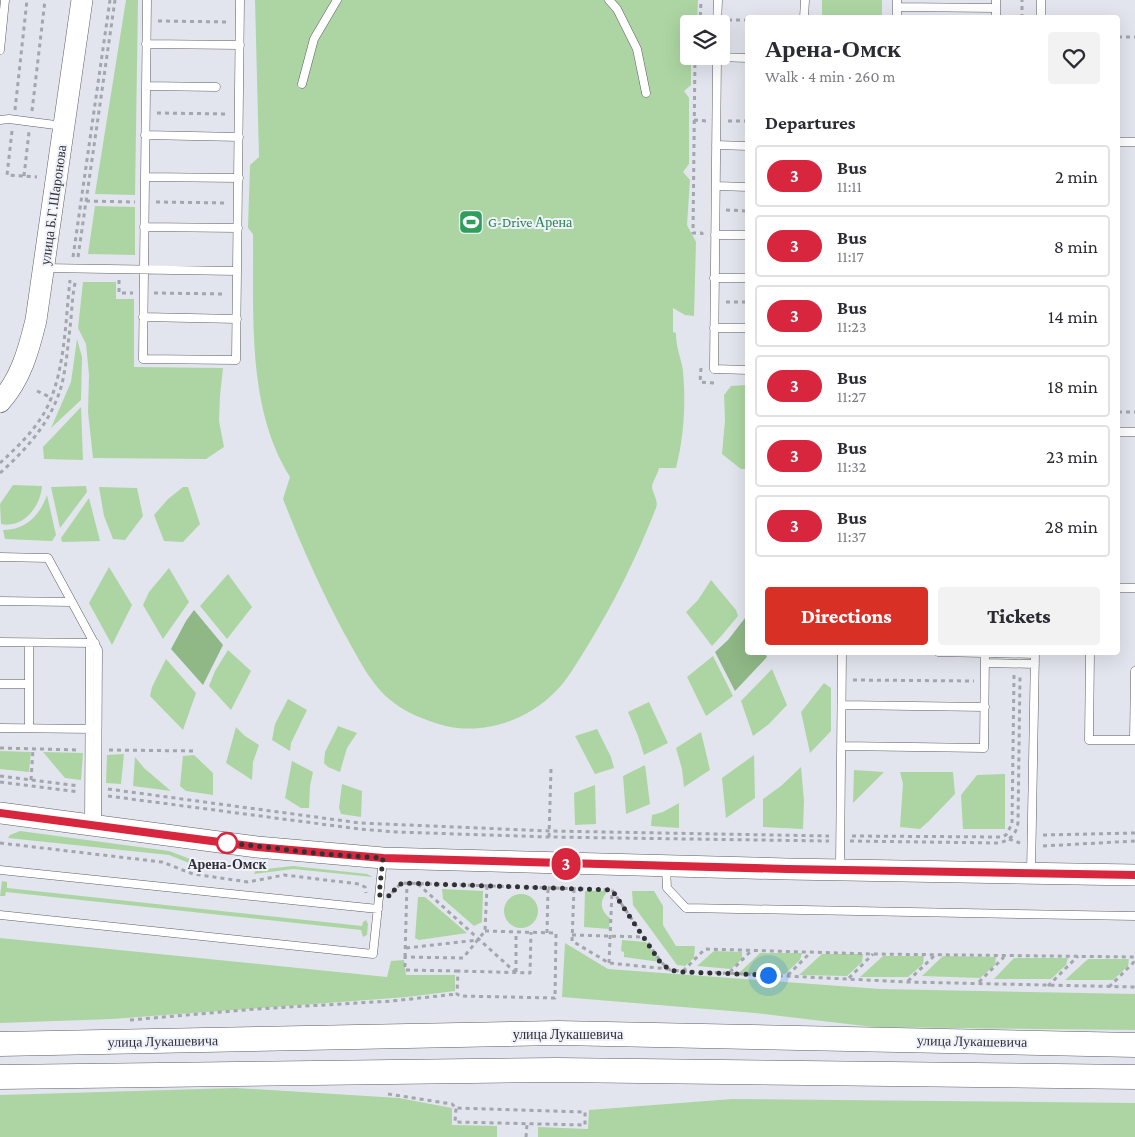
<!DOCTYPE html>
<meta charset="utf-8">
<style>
:root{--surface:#fff;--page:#f2f2f3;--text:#2b2b33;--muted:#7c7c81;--line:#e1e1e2;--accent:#d93025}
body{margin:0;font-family:"Crimson Pro",serif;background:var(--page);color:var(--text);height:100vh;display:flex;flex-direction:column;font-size:19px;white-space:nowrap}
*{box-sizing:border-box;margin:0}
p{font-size:16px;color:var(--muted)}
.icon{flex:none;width:28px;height:28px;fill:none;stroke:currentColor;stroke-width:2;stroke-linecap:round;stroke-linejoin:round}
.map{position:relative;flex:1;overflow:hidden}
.drawer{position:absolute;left:745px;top:15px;width:375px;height:640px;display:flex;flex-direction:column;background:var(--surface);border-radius:5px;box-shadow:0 5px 20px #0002}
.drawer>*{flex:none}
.badge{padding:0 10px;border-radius:16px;font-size:18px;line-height:32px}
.controls{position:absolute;left:680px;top:15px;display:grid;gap:10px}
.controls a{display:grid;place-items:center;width:50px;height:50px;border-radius:5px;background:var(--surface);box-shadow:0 5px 20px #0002;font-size:25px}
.you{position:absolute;width:25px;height:25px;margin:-12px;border:4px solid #fff;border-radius:50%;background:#1a73e8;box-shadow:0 0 0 8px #1a73e833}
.map>.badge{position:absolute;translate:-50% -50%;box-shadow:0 0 0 2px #fff}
h2{padding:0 20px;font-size:19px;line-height:45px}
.round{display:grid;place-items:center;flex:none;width:52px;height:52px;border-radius:5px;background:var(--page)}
.head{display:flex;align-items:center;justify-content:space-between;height:85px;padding:0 20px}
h1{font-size:24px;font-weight:800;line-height:38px}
.cta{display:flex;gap:10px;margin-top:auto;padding:10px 20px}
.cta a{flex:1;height:58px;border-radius:5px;background:var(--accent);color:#fff;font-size:20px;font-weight:800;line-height:58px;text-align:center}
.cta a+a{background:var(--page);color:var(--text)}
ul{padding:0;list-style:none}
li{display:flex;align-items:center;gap:15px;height:62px;margin:0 10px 8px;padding:0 10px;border:2px solid var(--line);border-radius:5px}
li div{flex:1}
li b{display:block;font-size:19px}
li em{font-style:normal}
li .badge{min-width:55px;font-weight:700;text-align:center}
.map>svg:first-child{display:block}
.green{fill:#add5a3}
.forest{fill:#8fb886}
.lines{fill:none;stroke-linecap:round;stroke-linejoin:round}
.lane-casing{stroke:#5d5f66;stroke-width:9}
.secondary-casing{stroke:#5d5f66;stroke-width:22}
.primary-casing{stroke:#5d5f66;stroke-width:25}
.path{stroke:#a3a6ac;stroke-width:3;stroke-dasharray:4 4;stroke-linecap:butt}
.lane{stroke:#fff;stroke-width:8}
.secondary{stroke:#fff;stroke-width:21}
.primary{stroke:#fff;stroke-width:24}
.line-casing{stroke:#fff;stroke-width:11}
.line{stroke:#d7263d;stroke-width:8}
.walk{stroke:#313235;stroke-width:5;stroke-dasharray:0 9}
.stop-dot{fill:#fff;stroke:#d7263d;stroke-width:2.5}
.labels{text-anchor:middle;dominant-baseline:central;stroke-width:4;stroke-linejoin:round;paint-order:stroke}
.street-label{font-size:14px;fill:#313235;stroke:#eff2fb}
.leisure-label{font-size:14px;fill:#27864d;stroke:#eff2fb;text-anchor:start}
.stop-label{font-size:14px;font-weight:bold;fill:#313235;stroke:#eff2fb}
</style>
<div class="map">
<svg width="1135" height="1137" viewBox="0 0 1135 1137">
<rect width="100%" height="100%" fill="#e2e5ed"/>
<path class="green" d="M126 0H138L135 195 95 194Z
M255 0H698L697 24H689V56H691V85L684 91 689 98V164L683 172 690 180 687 225 696 242 694 316 685 315 673 308V332L676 333C676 349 681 357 683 371 686 403 684 437 676 468H659C658 473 653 481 652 486 652 493 659 500 656 508 637 557 613 605 585 650 576 664 567 681 554 693 527 720 485 735 446 726 420 719 396 709 378 688 364 671 355 652 344 633 321 590 301 545 283 499L290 477C246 407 254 313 253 234L248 228 250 165 259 157Z
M822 0H882V17H822Z
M95 206 135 207V255L88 254Z
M83 282H116V299H134V367L223 368 220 396 219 421 224 447 206 459 93 458 88 412 89 375 86 344 78 328Z
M77 339 82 357 81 400 51 428 71 382Z
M747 385V469H741L722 454 725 420 724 395 731 386Z
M81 407 83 460 44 459 43 447Z
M13 485 42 486C41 506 23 529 1 524L0 504Z
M86 486 87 492 60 528 51 487Z
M99 487 137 488 143 516 125 540 113 539 104 516Z
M183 487H188L200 524 183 542 164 541 154 515 168 499Z
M47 495 56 535 52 541 5 539 3 530C26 530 40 515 47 495Z
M89 498 100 541 62 542 61 538Z
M109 567 132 605 112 645 89 603Z
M169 568 189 602 163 639 143 605 149 592Z
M228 574 252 607 227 639 200 606Z
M711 580 736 610 738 616 723 634 712 646 686 612 698 600Z
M228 650 251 671 231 710 209 686 215 671Z
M713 656 733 696 706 716 687 677Z
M166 659 196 693 183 730 150 696 152 687Z
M772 669 787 705 769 724 753 736 741 701Z
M824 683 831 688V731L810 753 801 712Z
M288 699 307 710 291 743 290 751 272 740 275 724Z
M649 702 668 743 644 755 638 736 628 712Z
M338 726 357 733 347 748 340 772 328 767 324 763 325 752Z
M236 727 245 736 259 745 253 762 252 780 226 763Z
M597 729 611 757 614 768 595 774 575 736Z
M701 732 710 770 684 787 682 769 676 748Z
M0 751 31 752 29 772 0 769Z
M43 752 83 753 81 780 65 778Z
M124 754 121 784 106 783 107 755Z
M194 755 213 773V795L186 791 180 786 183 756Z
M754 755 755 798 726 818 722 778Z
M135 757 144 768 171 791 133 786Z
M292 761 313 772 310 786 309 808H301L285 798Z
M645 765 650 804 626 814 623 776Z
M801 767 804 801 803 829 763 827V799L781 786Z
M854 770 884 772 853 803Z
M900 772H953L955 794 929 821 920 829 900 827 903 784Z
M1005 774V829H963L961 795 977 775Z
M342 784 362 791 361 817 341 814 339 808Z
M595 785 596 824 575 825 574 793Z
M679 803V828L651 826 652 815 663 812Z
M20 831 169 851 206 865 204 869 169 855 8 838 10 835Z
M293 866 367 874 373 877 293 869 254 874 256 870Z
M2 881 7 882V888L362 926 363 922 366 920 368 924 367 935 363 937 361 930 6 892 5 896H0Z
M442 889 483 891 482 922 474 926 443 899Z
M585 891H608C599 900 600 911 610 918L609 929 584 927Z
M632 891H654L663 906V925L676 946H695L694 958 685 966 677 965 633 905Z
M504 911a17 17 0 1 1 34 0a17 17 0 1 1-34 0Z
M418 897H425L467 933 419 940 415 938Z
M0 938 387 977 391 961 404 960 406 975H455V991L407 997 112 1019 0 1023Z
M622 940 646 942 660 962 624 957V952L621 951Z
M565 943 608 969 880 989 1135 994V1030L873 1027 755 1013 562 997Z
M714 951 742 952V959L731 969 697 966Z
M760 953H802L800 960 785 974H738Z
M822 954H863L862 962 847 976 799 975Z
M883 956H924L923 964 908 977H860Z
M943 956 996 957 995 965 980 978 922 976Z
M1014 958H1068L1066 965 1051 979H994Z
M1088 959H1129L1128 966 1113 980H1065Z
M236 1088 399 1098 452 1108V1125L497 1126V1137H0V1095Z
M732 1099 1135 1103V1137H538V1127L588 1129 589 1110Z"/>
<path class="forest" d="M194 610 223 645 203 685 171 649 186 621Z
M745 618 747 623 748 652 765 653 767 657 735 691 715 652 728 640Z"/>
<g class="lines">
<defs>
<path id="lane" d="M147 0 143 359 236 360 240 0
M609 0 617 9 637 49 646 93
M897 7 996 8
M804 18 805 0
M897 18V0
M996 18V0
M1041 18V0
M717 24 718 0
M146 44 240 45
M0 50 5 0
M717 56 714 369 748 370
M717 57 748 58
M302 84 314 39 337 0
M146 86 216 87
M0 120 9 119 63 126
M145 135 239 137
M1118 142H1135
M716 145 748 146
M145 177 239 178
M716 186 748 187
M144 227 238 228
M715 235H748
M44 268 237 271
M714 278H748
M143 317 237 319
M714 328H748
M1118 432H1135
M0 557 48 558 98 650 97 825
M1118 588H1135
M0 601 71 602
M0 642 95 643
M938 652 1035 654
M1090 652 1089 740H1135
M985 663 1035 664
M0 684H29
M842 705 985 707
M0 728 93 729
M29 728V643
M1134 740 1135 671
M841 746 984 748 985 652
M89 824 90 643
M666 868 667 888 686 908 1135 916
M840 868 842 652
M0 870 378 909
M1031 873 1035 652
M0 915 373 954 383 859"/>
<path id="secondary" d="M0 402C21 379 29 349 36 320L82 0
M0 813 257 847 383 858 787 869 1135 875"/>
<path id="primary" d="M0 1044 558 1033 1135 1045
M0 1077 557 1070 1135 1077"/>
</defs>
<use href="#lane" class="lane-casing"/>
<use href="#secondary" class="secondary-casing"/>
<use href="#primary" class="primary-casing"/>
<path class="path" d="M1022 18V0
M728 20H748
M158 21 230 22
M700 24 701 0
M1118 37H1135
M695 56 693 233H702V236
M15 110 27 0
M32 111 45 0
M157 113 229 114
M694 120 707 121
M728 121H748
M12 131 7 175 37 177
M24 176 29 132
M86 201 135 202
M156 202 228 203
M726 210 748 211
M73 257 110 0
M78 257 115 0
M119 280V293H133
M154 293 225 294
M726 302H748
M701 368 700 382 714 383
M37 391 52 398
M1118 412H1135
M0 463C14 450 28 437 39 421 65 385 65 324 70 280
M0 473C30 446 57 415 64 374 67 359 68 343 70 328 72 312 72 294 76 279
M853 680 974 681
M0 748 80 750
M109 750 196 751
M0 776 79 786
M31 780 33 749
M0 782 79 792
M108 789 360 823 550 831 829 836
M108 796 359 829 396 832 549 837 829 841
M1043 835 1135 833
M852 836 1001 837 1006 835 1012 824 1014 675
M549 837 551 769
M1009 839 1020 843
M850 841 999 843C1011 840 1017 833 1018 822L1020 676
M0 843 162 862 193 874 248 882 284 875 359 884 365 887 366 893
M1043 846 1135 841
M418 884 515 972
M574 889 572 941 609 963 668 969
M612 890 661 962 670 970 682 971 908 982 1135 987
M392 893 395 889 402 883 612 890
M485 931 556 933 555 998 460 996 457 994 458 971 530 973 531 932
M547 933 548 888
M572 935 643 937
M406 948 478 940
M405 957 407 883
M609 963 612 891
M458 971 405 970V957L463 958 485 931 487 886
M683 971 705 949 873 954 1135 957
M516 972V932
M730 972 750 952
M788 975 811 952
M849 978 873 954
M908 981 935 955
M979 982 1004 957
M1048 986 1078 956
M1109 987 1135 961
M130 1020 256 1009 392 1001 457 994
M388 1094 452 1104 456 1108 585 1112V1125L455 1122 456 1108
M526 1137 527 1124"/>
<use href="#lane" class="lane"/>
<use href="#secondary" class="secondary"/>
<use href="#primary" class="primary"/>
</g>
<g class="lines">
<defs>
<path id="line" d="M0 813 257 847 383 858 787 869 1135 875"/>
</defs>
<use href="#line" class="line-casing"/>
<use href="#line" class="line"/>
<path class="walk" d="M227 843 221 842 324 854 383 858 379 895 391 896 395 889 402 883 612 890 660 962 670 970 682 972 768 975"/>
</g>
<defs>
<symbol id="stadium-square" viewBox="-11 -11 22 22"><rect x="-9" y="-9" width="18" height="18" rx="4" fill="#2e9e5b" stroke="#eff2fb"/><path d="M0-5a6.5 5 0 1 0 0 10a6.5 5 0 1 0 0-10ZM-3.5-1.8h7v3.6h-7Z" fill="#fff"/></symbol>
</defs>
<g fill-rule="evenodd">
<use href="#stadium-square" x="457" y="208" width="28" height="28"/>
</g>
<circle class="stop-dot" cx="227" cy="843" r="10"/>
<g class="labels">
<g class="street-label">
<text transform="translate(53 205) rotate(-82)">улица Б.Г.Шаронова</text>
<text x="568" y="1034">улица Лукашевича</text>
<text transform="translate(163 1041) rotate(-1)">улица Лукашевича</text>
<text transform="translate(972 1041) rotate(1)">улица Лукашевича</text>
</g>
<g class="leisure-label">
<text x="488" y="222">G-Drive Арена</text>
</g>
<g class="stop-label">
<text x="227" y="864">Арена-Омск</text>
</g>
</g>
</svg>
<div class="controls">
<a><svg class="icon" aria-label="layers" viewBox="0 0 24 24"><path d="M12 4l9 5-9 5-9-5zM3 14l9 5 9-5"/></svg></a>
</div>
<div class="you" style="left:768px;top:975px"></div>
<b class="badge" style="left:566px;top:864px;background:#d7263d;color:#fff">3</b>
<section class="drawer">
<div class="head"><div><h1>Арена-Омск</h1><p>Walk · 4 min · 260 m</p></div><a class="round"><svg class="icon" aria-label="heart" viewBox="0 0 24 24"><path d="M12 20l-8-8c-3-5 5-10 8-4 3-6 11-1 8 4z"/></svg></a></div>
<h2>Departures</h2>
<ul>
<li><span class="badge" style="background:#d7263d;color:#fff">3</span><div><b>Bus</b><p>11:11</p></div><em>2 min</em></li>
<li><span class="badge" style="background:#d7263d;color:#fff">3</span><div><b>Bus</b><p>11:17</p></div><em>8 min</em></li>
<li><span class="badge" style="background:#d7263d;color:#fff">3</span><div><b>Bus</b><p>11:23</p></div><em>14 min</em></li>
<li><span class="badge" style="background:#d7263d;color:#fff">3</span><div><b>Bus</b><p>11:27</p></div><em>18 min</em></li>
<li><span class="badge" style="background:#d7263d;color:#fff">3</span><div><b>Bus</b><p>11:32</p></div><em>23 min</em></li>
<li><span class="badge" style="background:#d7263d;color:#fff">3</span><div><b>Bus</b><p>11:37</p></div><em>28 min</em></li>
</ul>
<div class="cta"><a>Directions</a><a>Tickets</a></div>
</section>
</div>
